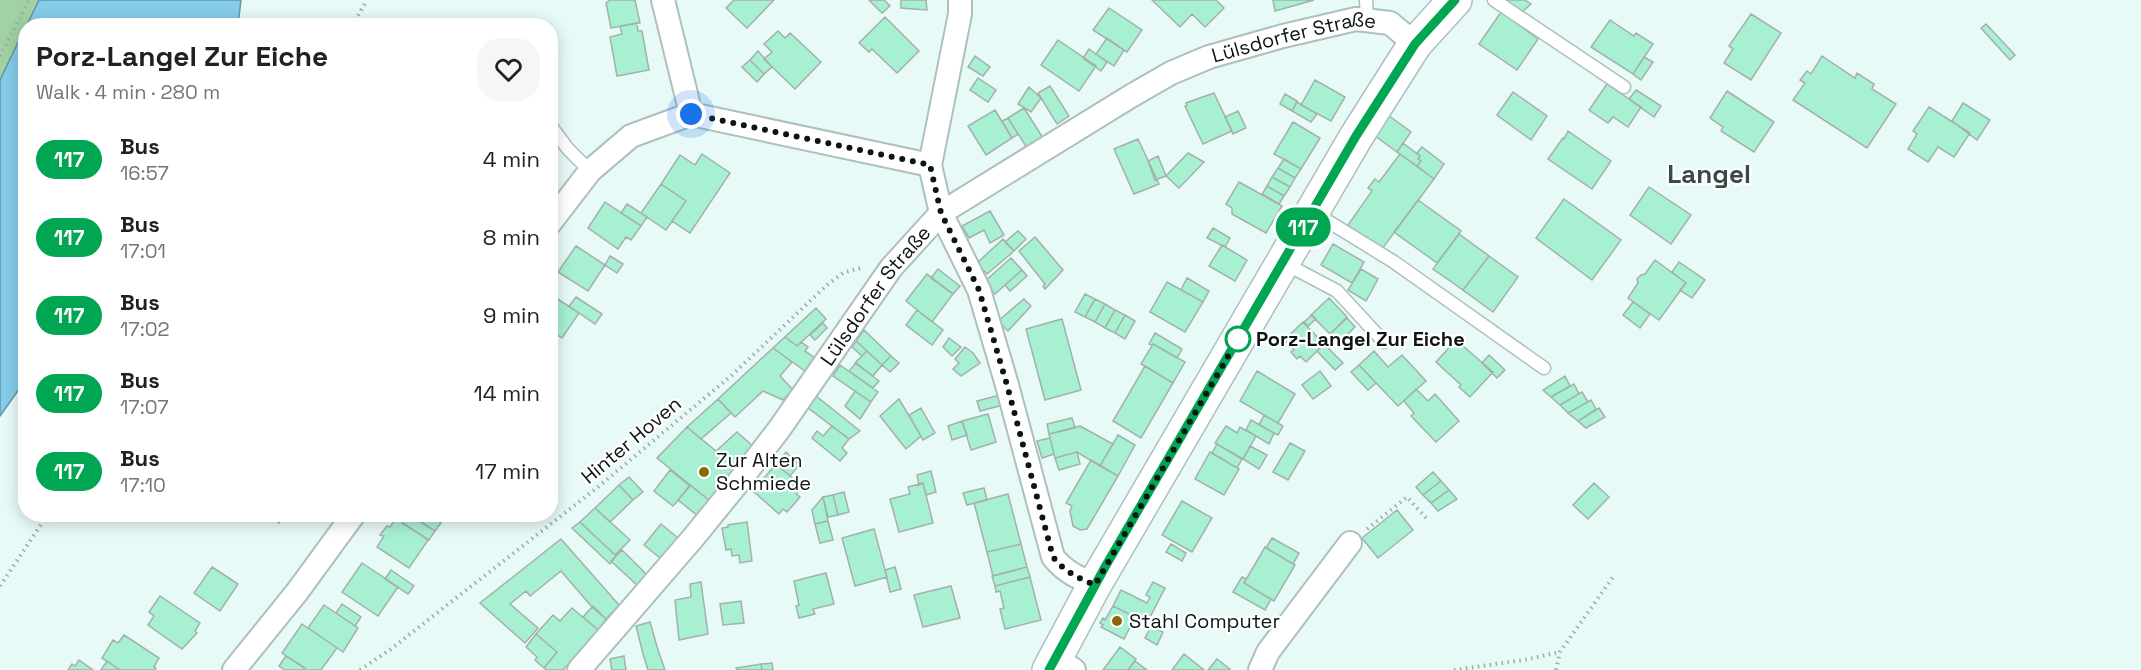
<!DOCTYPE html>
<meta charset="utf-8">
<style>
:root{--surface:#fff;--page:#f6f6f6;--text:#202124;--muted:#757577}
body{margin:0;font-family:"Space Grotesk",sans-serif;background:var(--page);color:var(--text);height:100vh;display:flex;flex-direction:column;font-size:22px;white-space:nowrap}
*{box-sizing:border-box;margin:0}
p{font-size:20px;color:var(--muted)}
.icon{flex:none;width:33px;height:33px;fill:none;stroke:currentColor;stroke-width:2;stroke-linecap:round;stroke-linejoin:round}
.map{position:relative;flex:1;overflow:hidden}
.sheet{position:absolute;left:18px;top:18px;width:540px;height:504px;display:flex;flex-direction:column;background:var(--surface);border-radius:24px;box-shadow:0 3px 15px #0003}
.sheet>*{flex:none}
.badge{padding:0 12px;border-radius:20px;font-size:21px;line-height:39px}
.you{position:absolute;width:30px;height:30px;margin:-15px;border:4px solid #fff;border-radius:50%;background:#1a73e8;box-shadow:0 0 0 9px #1a73e833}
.map>.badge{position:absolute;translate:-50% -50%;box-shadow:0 0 0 3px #fff}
.round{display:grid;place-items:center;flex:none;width:63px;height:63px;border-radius:24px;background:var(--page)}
.overview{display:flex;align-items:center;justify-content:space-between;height:102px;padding:0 18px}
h1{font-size:28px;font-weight:700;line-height:45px}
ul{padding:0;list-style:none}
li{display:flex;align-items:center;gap:18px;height:78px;padding:0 18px}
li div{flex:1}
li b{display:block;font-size:22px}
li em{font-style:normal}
li .badge{min-width:66px;font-weight:700;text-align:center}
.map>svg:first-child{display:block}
.forest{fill:#a0d2a3}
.water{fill:#85ccea;stroke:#6195aa;stroke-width:1.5}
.building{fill:#a8f0d2;stroke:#a2b1aa;stroke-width:1.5}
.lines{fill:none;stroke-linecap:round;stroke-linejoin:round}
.lane-casing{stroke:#aec0bd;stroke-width:15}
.street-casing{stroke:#aec0bd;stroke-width:26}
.secondary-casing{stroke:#aec0bd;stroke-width:36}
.path{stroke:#9caba8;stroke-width:4;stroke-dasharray:1.5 4.5;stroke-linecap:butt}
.lane{stroke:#fff;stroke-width:12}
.street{stroke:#fff;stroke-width:22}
.secondary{stroke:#fff;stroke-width:33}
.line-casing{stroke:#fff;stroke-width:14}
.line{stroke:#00a651;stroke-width:9}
.walk{stroke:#0d1413;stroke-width:6;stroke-dasharray:0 10.8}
.stop-dot{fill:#fff;stroke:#00a651;stroke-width:3}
.poi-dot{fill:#8b6909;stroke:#fff;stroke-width:2}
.labels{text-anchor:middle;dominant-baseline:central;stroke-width:4.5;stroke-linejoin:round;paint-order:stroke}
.street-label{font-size:20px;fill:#0d1413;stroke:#fff}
.stop-label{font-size:20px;font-weight:bold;fill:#0d1413;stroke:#fff;text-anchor:start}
.poi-label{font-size:20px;fill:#0d1413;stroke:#fff;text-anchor:start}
.district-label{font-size:26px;font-weight:bold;fill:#3b4a48;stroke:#fff}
</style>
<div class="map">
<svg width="2141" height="670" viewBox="0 0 2141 670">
<rect width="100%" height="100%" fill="#e7faf7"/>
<path class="forest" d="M0 0H39L0 80Z"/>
<path class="water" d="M39 0H241L238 25H27Z
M25 28V381L0 416V80Z"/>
<path class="building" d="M610 0H635L640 23 611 28 606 3Z
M734 0H774L747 28 726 8Z
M869 0H884L890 6 882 13Z
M901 0H926L927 10 901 8Z
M1152 0H1216L1224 8 1205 27 1192 14 1180 27Z
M1273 0H1314L1275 11Z
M1502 0H1525L1531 4 1521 13Z
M1109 8 1142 30 1127 52 1093 30Z
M1501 12 1538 39 1517 70 1479 44Z
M1751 14 1781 33 1751 80 1724 63 1733 49 1729 46Z
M885 17 919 51 897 73 872 49 869 52 859 43Z
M1610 20 1634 36 1636 33 1653 44 1633 74 1591 47Z
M637 23 638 31H642L649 70 617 76 610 37 622 34 620 26Z
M1986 24 2015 55 2010 60 1981 28Z
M778 31 785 38 790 33 821 62 795 89 764 59 772 52 764 44Z
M1107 38 1124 50 1114 66 1096 54Z
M1058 40 1096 66 1079 91 1041 65Z
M1089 49 1107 62 1101 71 1083 58Z
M758 51 772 67 764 74 750 60Z
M975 56 990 67 983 76 968 67Z
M1822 56 1855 78 1857 73 1874 84 1872 89 1896 104 1867 148 1793 100 1805 83 1800 80 1807 71 1811 74Z
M1644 57 1653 62 1641 80 1633 74Z
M750 60 764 74 757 82 742 67Z
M978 78 996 90 988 102 970 90Z
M1315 80 1345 97 1331 121 1301 105Z
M1607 84 1641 107 1628 127 1613 117 1608 123 1589 110Z
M1050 86 1069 116 1057 124 1038 93Z
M1029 87 1041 98 1031 112 1018 104Z
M1636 90 1661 106 1654 117 1629 99Z
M1727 91 1774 122 1754 152 1721 131 1723 127 1710 118Z
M1513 92 1547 116 1531 140 1497 115Z
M1214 93 1232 131 1203 144 1185 106 1187 105 1186 103Z
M1285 94 1297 101 1292 111 1280 104Z
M1297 102 1317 114 1311 122 1292 111Z
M1963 103 1990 120 1977 140 1952 121Z
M1929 107 1970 133 1954 157 1938 147 1928 162 1908 149 1917 134 1913 131Z
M1024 108 1043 138 1027 148 1008 118Z
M995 110 1012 138 986 155 968 126Z
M1238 111 1246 128 1233 134 1225 117Z
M1388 115 1411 132 1397 152 1374 135Z
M1008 118 1018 134 1012 138 1002 121Z
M1293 122 1320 138 1301 169 1274 154Z
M1568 131 1611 161 1592 189 1548 159 1563 138 1564 139Z
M1138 139 1159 184 1134 194 1114 149Z
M1403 143 1420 156 1418 159 1421 161 1417 166 1397 152Z
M1422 147 1444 164 1434 179 1417 166 1421 161 1418 159 1420 156 1417 153Z
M1188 153 1204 162 1179 188 1166 176Z
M702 154 730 173 690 233 672 221 686 201 661 184 680 155 695 165Z
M1400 154 1434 179 1382 249 1348 225 1372 191 1368 188 1375 179 1379 182Z
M1158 156 1166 176 1155 180 1148 161Z
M1284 159 1301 169 1295 178 1278 168Z
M1278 168 1295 178 1290 187 1272 177Z
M1272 177 1290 187 1284 196 1267 186Z
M1239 182 1282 206 1266 233 1232 214V208L1226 204Z
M661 184 686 201 666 230 641 213Z
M1267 186 1284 196 1279 204 1262 194Z
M1649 187 1691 215 1671 244 1630 215Z
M1564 199 1621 240 1592 280 1536 238Z
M1418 200 1461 231 1437 263 1394 232Z
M605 202 641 226 631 240 626 237 618 249 588 228Z
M627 204 647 217 641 226 621 213Z
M990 211 1004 235 990 243 984 230 969 238 962 226Z
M1213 228 1230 238 1225 247 1207 238Z
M1018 231 1026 239 1014 251 1005 242Z
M1459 234 1489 256 1463 290 1433 269Z
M1035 237 1063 270 1045 289 1043 286 1045 284 1019 251Z
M1003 239 1014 251 987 274 977 263Z
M1333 244 1364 262 1352 283 1321 265Z
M1222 245 1247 260 1235 281 1209 266Z
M576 246 605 265 588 291 558 272Z
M610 256 623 264 617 273 605 265Z
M1489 256 1518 277 1493 312 1463 290Z
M1011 258 1022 270 995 294 984 282Z
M1655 260 1686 283 1659 320 1628 298 1638 283 1637 279 1641 275 1645 274Z
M1679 262 1705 280 1692 298 1680 290 1686 283 1672 272Z
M938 269 960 286 953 294 931 278Z
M1361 269 1378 279 1366 301 1348 290Z
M1022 270 1027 276 1010 291 1005 285Z
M927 274 953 294 932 322 906 301Z
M1187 278 1209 291 1203 302 1181 290Z
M1167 282 1203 302 1185 332 1150 312Z
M550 294 579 313 562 338 550 330Z
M1085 294 1095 299 1085 317 1075 312Z
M576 297 602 314 595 324 569 306Z
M1329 298 1347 317 1330 334 1311 315Z
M1024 299 1031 306 1008 331 998 321Z
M1095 299 1105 304 1095 322 1085 317Z
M1633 302 1650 314 1640 328 1623 315Z
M1105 304 1115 310 1105 328 1095 322Z
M816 308 826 319 797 346 785 337Z
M917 310 943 330 932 345 906 325Z
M1115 310 1125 315 1115 333 1105 328Z
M1125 315 1135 321 1125 339 1115 333Z
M1312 315 1316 319 1308 326 1304 322Z
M1347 318 1355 327 1339 343 1330 334Z
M1062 319 1081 390 1045 400 1026 329Z
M1303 322 1324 344 1306 362 1300 356 1297 359 1291 352 1294 350 1284 340Z
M823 323 827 328 815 340 810 335Z
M864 330 891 356 882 365 856 341Z
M1155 333 1182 349 1177 358 1153 344 1152 345 1149 344Z
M785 337 797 346 801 342 808 347 805 351 815 358 805 371 773 348Z
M949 338 961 347 952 356 943 347Z
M1456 340 1493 372 1470 397 1459 387 1461 385 1436 362Z
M856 341 867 351 862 356 852 347Z
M1153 344 1185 362 1173 383 1141 364Z
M1324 344 1343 363 1335 370 1317 351Z
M965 347 973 353 980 363 961 376 953 369 959 363 955 359Z
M773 348 792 362 780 376 793 390 783 400 763 391 735 417 718 399Z
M867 351 882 365 873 376 855 363Z
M1374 351 1388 367 1402 355 1426 381 1398 406 1359 365Z
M1489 355 1505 370 1497 378 1482 363Z
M891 356 899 363 890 372 882 365Z
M856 363 879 381 873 388 849 371Z
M840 365 878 392 871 402 833 376Z
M1359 365 1376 383 1368 390 1351 372Z
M1145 366 1173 383 1141 438 1113 421Z
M1257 371 1295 394 1278 423 1240 401Z
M1320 371 1331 386 1313 399 1302 385Z
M1565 376 1570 386 1551 397 1543 390Z
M1574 384 1579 394 1560 405 1551 397Z
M1416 389 1428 401 1435 394 1459 421 1436 442 1411 416 1414 413 1404 401Z
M855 391 871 402 860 419 845 406Z
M1582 392 1588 402 1568 413 1560 405Z
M1000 395 1003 405 980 411 977 401Z
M816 396 860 431 849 439 807 407Z
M718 399 731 413 701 439 687 427Z
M899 399 921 436 906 449 880 416Z
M1591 400 1596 409 1578 421 1568 413Z
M921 408 935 433 923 440 909 415Z
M1599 408 1605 417 1586 428 1578 421Z
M988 414 996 442 971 450 962 421Z
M1264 415 1283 426 1278 435 1259 425Z
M1072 418 1075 428 1049 434 1047 424Z
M1251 420 1274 433 1269 444 1246 430Z
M962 421 967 435 952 440 948 426Z
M832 426 849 439 842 448 847 453 840 461 812 438 817 431 823 436Z
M1080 426 1113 444 1100 466 1077 452 1055 458 1049 434Z
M1226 426 1237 433 1240 427 1256 436 1243 459 1215 443Z
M687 427 716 451 737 432 754 447 710 501 657 458Z
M1118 435 1135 445 1118 476 1100 466Z
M1050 438 1054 454 1042 458 1037 441Z
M1290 443 1305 451 1288 480 1273 472Z
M1217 444 1242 459 1237 468 1212 453Z
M1250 446 1267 455 1259 469 1243 459Z
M786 452 799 465 790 476 776 464Z
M1077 452 1080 464 1059 470 1055 458Z
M1210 452 1239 469 1224 495 1195 479Z
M1091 460 1118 476 1087 529 1080 530 1073 526 1070 511 1072 506 1066 503Z
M776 464 803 487 796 494 800 497 787 512 783 509 779 514 753 491Z
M670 470 690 486 673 506 654 491Z
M931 471 936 492 926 495 923 483 919 485 917 475Z
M1433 472 1441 481 1423 495 1416 487Z
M629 477 643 492 633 500 619 485Z
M1441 481 1449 490 1431 503 1423 495Z
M923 483 933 523 899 532 890 499 910 494 908 487Z
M1594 483 1609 497 1588 519 1573 505Z
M619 485 633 500 610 522 595 508Z
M690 485 710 501 698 516 678 500Z
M984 488 987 500 967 505 963 493Z
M1449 490 1457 499 1438 511 1431 503Z
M844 492 849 512 838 515 833 495Z
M1008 494 1021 544 987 552 974 503Z
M833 495 838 515 828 517 823 497Z
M823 497 828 521 815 524 812 510Z
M1182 501 1212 518 1192 552 1162 535Z
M595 508 630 540 615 555 580 522Z
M1397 510 1413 530 1378 558 1362 538Z
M266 514H285L279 523Z
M408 514 435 531 429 540 402 523Z
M410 514H428L441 523 435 531Z
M396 518 428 540 409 568 377 547 384 536 380 535 387 526 390 527Z
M828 521 833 540 820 543 815 524Z
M580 522 616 556 610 564 572 528Z
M747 522 752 561 740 563 739 555 732 556 731 549 726 550 722 528 728 527V525Z
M661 524 678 538 660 558 644 545Z
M874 529 887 577 855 586 842 538Z
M1272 538 1299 553 1293 564 1266 548Z
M561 539 619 605 606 619 592 607 561 571 530 596 526 591 510 604 538 628 525 643 480 603Z
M1021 544 1027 567 993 576 987 552Z
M1171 544 1186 553 1182 561 1166 552Z
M1265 547 1295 565 1274 601 1244 583Z
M622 550 648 576 638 586 611 561Z
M362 563 398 587 378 616 342 592Z
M212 567 238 584 220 611 194 593Z
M895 567 901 589 890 592 885 570Z
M1027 567 1030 577 995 586 992 576Z
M391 570 414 586 408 594 385 579Z
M826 573 834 604 813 609 815 614 799 618 796 606 799 605 794 581Z
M1030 577 1041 620 1005 629 1000 609 1004 608 1000 591 996 592 995 586Z
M1242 577 1246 579 1244 583 1271 599 1265 610 1233 592Z
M701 582 708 634 679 640 675 600 691 597 690 584Z
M1153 582 1165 588 1147 623 1113 606 1121 590 1147 603 1150 597 1146 595Z
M951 586 960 618 923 627 914 595Z
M160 596 200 623 195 631 197 633 182 649 148 625 154 616 149 612Z
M741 601 744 623 723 625 720 604Z
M342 604 361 617 355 626 336 613Z
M324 605 358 628 343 652 308 628Z
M593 606 606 619 598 630 583 617Z
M1113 606 1135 617 1124 639 1101 627 1103 625 1100 623 1103 618 1105 620Z
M572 608 598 630 563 670H547L544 668 557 652 536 634 553 615 560 621Z
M650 622 658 650 665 670H648L643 654 636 626Z
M302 624 337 648 321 670H307L282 653Z
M1151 626 1163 632 1157 645 1145 638Z
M536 634 557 652 544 668 535 660 537 657 526 647Z
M124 635 159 658 154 667 156 668 155 670H120L102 658 113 640 118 643Z
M1120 647 1136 659 1128 670H1103Z
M1184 654 1204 670H1172Z
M286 656 305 668 303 670H285L279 666Z
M624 656 626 670H612L610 659Z
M1217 659 1230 669 1229 670H1208Z
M79 660 93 670H68L72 664 75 666Z
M107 661 120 670H101Z
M1135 661 1147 670H1128Z
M772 663 773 670H762L761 664Z
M761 664 762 670H737L736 668Z"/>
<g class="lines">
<defs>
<path id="lane" d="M1366 0 1367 20
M1494 0 1624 87
M550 125 568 149 590 171
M1313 212 1394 262 1544 368
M1284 263 1337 291 1384 342"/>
<g id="street">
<path d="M663 0 691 114"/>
<path d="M960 0V14L930 165 941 213 979 290 1007 385 1053 557C1065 572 1078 578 1095 584"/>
<path d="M550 223 590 171 631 136 691 114 930 165"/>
<path d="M1056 658 1074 670"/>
<path d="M234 670 297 592 354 514"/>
<path id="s1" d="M579 670 693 538 741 479 780 428 891 268 941 213 1131 96 1171 73 1209 57 1283 36 1356 19 1390 23 1415 44"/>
<path d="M1260 670 1268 652 1350 543"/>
</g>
<path id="secondary" d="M1049 670 1095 584 1356 137 1415 44 1455 0"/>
</defs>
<use href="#lane" class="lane-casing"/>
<use href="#street" class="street-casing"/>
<use href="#secondary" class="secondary-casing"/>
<path class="path" d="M352 26 367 0
M0 56 29 0
M1367 529 1407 497 1427 519
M0 586 48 514
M360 670 391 649 598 487 732 375 827 285 843 273 864 267
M1454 670 1524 660 1560 652
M1556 670 1560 652 1613 577"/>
<use href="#lane" class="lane"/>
<use href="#street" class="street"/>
<use href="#secondary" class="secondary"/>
</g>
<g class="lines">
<defs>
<path id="line" d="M1049 670 1105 567 1356 136 1415 44 1455 0"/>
</defs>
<use href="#line" class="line-casing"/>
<use href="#line" class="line"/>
<path class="walk" d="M691 114 930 165 941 213 979 290 1007 385 1053 557C1065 572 1078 578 1095 585L1238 339"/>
</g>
<circle class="stop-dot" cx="1238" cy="339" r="12"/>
<g class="poi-dot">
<circle cx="704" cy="472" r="6"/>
<circle cx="1117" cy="621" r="6"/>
</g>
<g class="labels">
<g class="street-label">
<text stroke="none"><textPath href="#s1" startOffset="982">Lülsdorfer Straße</textPath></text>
<text stroke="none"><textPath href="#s1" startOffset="478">Lülsdorfer Straße</textPath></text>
<text transform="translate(631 440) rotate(-40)">Hinter Hoven</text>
</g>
<g class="stop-label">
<text x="1256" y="339">Porz-Langel Zur Eiche</text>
</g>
<g class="poi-label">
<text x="716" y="460">Zur Alten<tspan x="716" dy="23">Schmiede</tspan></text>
<text x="1129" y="621">Stahl Computer</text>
</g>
<g class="district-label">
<text x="1709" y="174">Langel</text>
</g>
</g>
</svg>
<div class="you" style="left:691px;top:114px"></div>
<b class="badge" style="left:1303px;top:227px;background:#00a651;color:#fff">117</b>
<section class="sheet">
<div class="overview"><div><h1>Porz-Langel Zur Eiche</h1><p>Walk · 4 min · 280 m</p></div><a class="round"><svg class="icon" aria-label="heart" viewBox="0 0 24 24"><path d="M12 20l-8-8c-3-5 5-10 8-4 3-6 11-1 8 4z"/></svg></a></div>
<ul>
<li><span class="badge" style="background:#00a651;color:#fff">117</span><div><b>Bus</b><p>16:57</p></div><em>4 min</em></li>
<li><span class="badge" style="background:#00a651;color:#fff">117</span><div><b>Bus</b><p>17:01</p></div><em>8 min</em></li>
<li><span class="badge" style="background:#00a651;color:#fff">117</span><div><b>Bus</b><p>17:02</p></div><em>9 min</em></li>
<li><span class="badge" style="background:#00a651;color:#fff">117</span><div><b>Bus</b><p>17:07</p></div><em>14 min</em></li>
<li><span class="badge" style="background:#00a651;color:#fff">117</span><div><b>Bus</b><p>17:10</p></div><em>17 min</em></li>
</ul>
</section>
</div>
